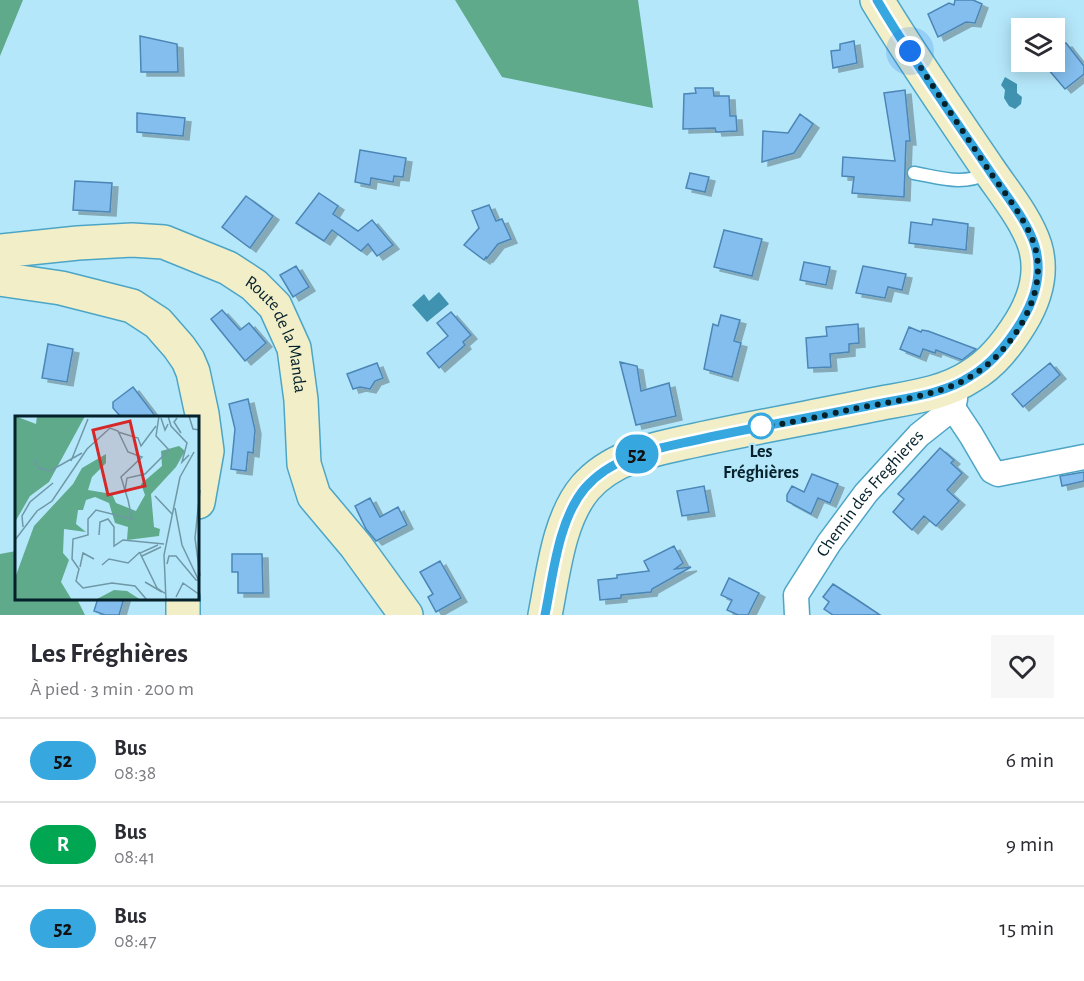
<!DOCTYPE html>
<html lang="fr">
<meta charset="utf-8">
<style>
:root{--surface:#fff;--page:#f7f7f7;--text:#2b2b33;--muted:#7c7c81;--line:#e1e1e2}
body{margin:0;font-family:"Alegreya Sans",sans-serif;background:var(--page);color:var(--text);height:100vh;display:flex;flex-direction:column;font-size:22px;white-space:nowrap}
*{box-sizing:border-box;margin:0}
p{font-size:20px;color:var(--muted)}
.icon{flex:none;width:33px;height:33px;fill:none;stroke:currentColor;stroke-width:2;stroke-linecap:round;stroke-linejoin:round}
.map{position:relative;height:615px;overflow:hidden}
.details{display:flex;flex-direction:column;background:var(--surface);flex:1}
.details>*{flex:none}
.badge{padding:0 12px;border-radius:20px;font-size:21px;line-height:39px}
.buttons{position:absolute;left:1011px;top:18px;display:grid;gap:12px}
.buttons a{display:grid;place-items:center;width:54px;height:54px;border-radius:0px;background:var(--surface);box-shadow:0 3px 15px #0003;font-size:30px}
.you{position:absolute;width:30px;height:30px;margin:-15px;border:4px solid #fff;border-radius:50%;background:#1a73e8;box-shadow:0 0 0 9px #1a73e833}
.map>.badge{position:absolute;translate:-50% -50%;box-shadow:0 0 0 3px #fff}
.round{display:grid;place-items:center;flex:none;width:63px;height:63px;border-radius:0px;background:var(--page)}
.head{display:flex;align-items:center;justify-content:space-between;height:102px;padding:0 30px}
h1{font-size:28px;font-weight:700;line-height:45px}
ul{padding:0;list-style:none}
li{display:flex;align-items:center;gap:18px;height:84px;padding:0 30px;border-top:2px solid var(--line)}
li div{flex:1}
li b{display:block;font-size:22px}
li em{font-style:normal}
li .badge{min-width:66px;font-weight:700;text-align:center}
.map>svg:first-child{display:block}
.forest{fill:#5eaa8a}
.water{fill:#3f93b0}
.building{fill:#84beee;stroke:#4b86b6;stroke-width:1.5;filter:url(#shadow)}
.lines{fill:none;stroke-linecap:round;stroke-linejoin:round}
.lane-casing{stroke:#4da5c5;stroke-width:15}
.street-casing{stroke:#4da5c5;stroke-width:27}
.secondary-casing{stroke:#4da5c5;stroke-width:36}
.lane{stroke:#fff;stroke-width:12}
.street{stroke:#fff;stroke-width:24}
.secondary{stroke:#f2efc8;stroke-width:33}
.line-casing{stroke:#fff;stroke-width:14}
.line{stroke:#36a8df;stroke-width:9}
.walk{stroke:#05212b;stroke-width:6;stroke-dasharray:0 10.8}
.stop-dot{fill:#fff;stroke:#36a8df;stroke-width:3}
.labels{text-anchor:middle;dominant-baseline:central;stroke-width:4.5;stroke-linejoin:round;paint-order:stroke}
.street-label{font-size:18px;fill:#05212b;stroke:#b5e7fa}
.stop-label{font-size:18px;font-weight:bold;fill:#05212b;stroke:#b5e7fa}
.inset-road{fill:none;stroke:#6f98a7;stroke-width:1.5}
.view{fill:#d62828;fill-opacity:0.15;stroke:#d62828;stroke-width:3}
.inset-edge{fill:none;stroke:#05212b;stroke-width:3}
</style>
<div class="map">
<svg width="1084" height="615" viewBox="0 0 1084 615">
<defs>
<filter id="shadow"><feDropShadow dx="6" dy="4" stdDeviation="0" flood-color="#0004"/></filter>
</defs>
<rect width="100%" height="100%" fill="#b5e7fa"/>
<path class="forest" d="M0 0H23L0 56Z
M455 0H638L653 108 502 77Z
M16 551V598L77 599 85 615H0V554Z"/>
<path class="water" d="M1005 77 1017 84V93L1022 97 1021 104 1015 109 1009 106 1004 98 1005 90 1001 85Z
M439 292 449 304 427 322 412 305 424 294 429 301Z"/>
<path class="building" d="M955 0H973L982 4 975 23 966 22 938 37 928 14 949 3 954 5Z
M140 36 177 44 178 72H141Z
M854 41 857 63 833 68 831 51 840 50V44Z
M1066 43 1084 66V74L1065 89 1042 62H1054V46Z
M695 88H713L714 96H729L730 116H736L737 131 716 132 715 128 683 129 684 94 696 93Z
M905 90 910 141H906L904 197 852 193 854 177 842 176 843 157 895 161 884 93Z
M137 113 185 118 183 136 137 132Z
M800 114 813 124 794 153 762 162 763 131 788 133Z
M360 150 406 158 403 177 394 176 393 182 371 178 370 185 355 182Z
M690 173 709 177 705 192 686 188Z
M75 181 112 183 110 212 73 210Z
M319 193 338 206 333 214 358 231 372 220 393 245 377 256 368 244 361 251 332 230 324 241 296 223Z
M246 196 273 216 250 248 222 227Z
M489 205 496 221 502 219 511 239 498 244 487 258 486 257 484 260 464 245 479 228 472 211Z
M933 219 968 224 966 250 909 243 911 222 932 225Z
M724 230 762 239 752 276 714 267Z
M804 262 830 267 826 285 800 280Z
M296 266 309 287 293 297 280 275Z
M863 266 906 274 902 290 888 287 885 298 856 293Z
M222 310 240 330 249 323 266 343 245 361 211 319Z
M451 312 471 335 463 342 465 345 439 368 427 353 448 336 437 323Z
M721 315 740 320 734 341 741 343 732 377 704 369 713 324 718 326Z
M858 324 859 343 849 344V352L830 354 831 367 808 368 806 338 827 336 826 327Z
M909 327 921 332 922 330 928 331 976 349 962 360 936 350 935 353 923 349 920 357 900 349Z
M48 344 73 349 67 382 42 378Z
M620 362 637 366 641 391 669 383 676 416 636 425Z
M377 363 383 378 375 381 370 389 360 387 353 389 347 374Z
M1050 363 1060 375 1023 407 1012 394Z
M133 387 156 417H121L113 408V402Z
M248 399 255 430 253 453 248 452 246 471 231 469 235 429 229 404Z
M940 448 954 460 951 463 962 473 947 490 959 501 936 526 924 516 912 530 893 512 904 499 898 494Z
M1084 472V481L1062 486 1060 476Z
M812 474 838 484 830 503 818 498 811 514 787 501V495L792 486 804 492Z
M704 486 709 512 682 516 677 491Z
M370 498 380 517 398 507 407 525 376 541 366 529 355 506Z
M674 546 683 563 675 569 691 567 652 589 651 592 621 595V598L600 600 598 580 617 578V575L649 571 644 561Z
M232 554H262L263 593H238V572H232Z
M440 561 461 598 436 612 428 597 433 594 420 572Z
M729 578 759 593 748 615H738L727 610 732 600 721 595Z
M833 584 856 599 880 615H833L824 609 829 602 823 597Z
M98 598H124L119 615H105L94 611Z"/>
<g class="lines">
<defs>
<path id="lane" d="M914 173C942 178 962 186 988 173"/>
<g id="street">
<path d="M953 408 971 435 992 471 998 474 1084 457"/>
<path id="s1" d="M797 615 796 595 829 543 866 493 919 435 953 408 955 399 956 384"/>
</g>
<g id="secondary">
<path id="s2" d="M0 251 78 243 132 240 164 242 228 268 254 285 275 306 294 348 301 400 304 464 314 496 356 546 406 615"/>
<path d="M0 279 61 288 132 306 158 323 179 347 188 360 193 372 202 414 207 451 198 502"/>
<path d="M183 598V615"/>
<path d="M545 615C553 576 558 520 585 488 611 458 650 450 687 442 750 428 813 417 877 404 908 398 944 394 971 376 993 363 1008 343 1021 322 1035 299 1043 273 1035 246 1027 220 1004 192 989 170 951 114 912 58 877 0"/>
</g>
</defs>
<use href="#lane" class="lane-casing"/>
<use href="#street" class="street-casing"/>
<use href="#secondary" class="secondary-casing"/>
<use href="#lane" class="lane"/>
<use href="#street" class="street"/>
<use href="#secondary" class="secondary"/>
</g>
<g class="lines">
<defs>
<path id="line" d="M545 615C553 576 558 520 585 488 611 458 650 450 687 442 748 428 810 418 872 405 904 398 943 395 971 376 993 363 1008 343 1021 322 1035 299 1043 273 1035 246 1027 220 1004 193 989 170 951 114 911 58 877 0"/>
</defs>
<use href="#line" class="line-casing"/>
<use href="#line" class="line"/>
<path class="walk" d="M761 426C784 425 821 416 848 410 886 402 937 397 970 377 1011 353 1049 295 1035 247 1028 222 1003 191 988 169 962 130 936 91 910 51"/>
</g>
<circle class="stop-dot" cx="761" cy="426" r="12"/>
<g class="labels">
<g class="street-label">
<text stroke="none"><textPath href="#s2" startOffset="321">Route de la Manda</textPath></text>
<text stroke="none"><textPath href="#s1" startOffset="146">Chemin des Freghieres</textPath></text>
</g>
<g class="stop-label">
<text x="761" y="452">Les<tspan x="761" dy="21">Fréghières</tspan></text>
</g>
</g>
<g transform="translate(15 416)">
<rect width="184" height="184" fill="#b5e7fa"/>
<path d="M0 0 21 8 22 0H70L34 66 15 80 0 106ZM164 30 170 35 161 51 136 78 139 111 145 113 144 120 112 124 113 111 100 107 94 87 80 81 71 84 68 94H63L61 108 71 116 49 113 48 137 54 144 46 166 57 184H0V162L19 110 58 68 67 52 91 38V47L77 61 73 74 97 78 101 87 121 95 130 79 126 68 147 50 146 35ZM99 174 112 175 126 184H80Z" fill="#5eaa8a"/>
<path class="inset-road" d="M153 0 156 10 172 27 167 46 174 39M174 0 178 13 185 14M146 2 150 14 153 8M162 2 159 6 166 17M103 16 123 22 126 30 141 10M19 43 24 52 35 55 67 37M56 45 73 3M165 61 179 36M110 74 112 62 130 58 154 34 141 20 144 0M185 74 180 122 185 160M140 80 157 98M113 84 117 103 81 94 73 103V119L58 123 57 143 64 153 61 165 68 172 97 167 120 170 132 184M160 92 167 129 184 165M8 111 7 100 15 86 38 67M84 119 85 106 93 103 99 111V130L108 124 149 128M0 124 22 95 37 85 72 33 95 12 103 15 113 36 127 41 106 61 113 84M143 129 125 137 142 172 151 178M127 140 146 131M152 148 154 140H161L181 164H184M87 149 94 143 113 147 125 136M65 151 68 137 79 143M130 166 147 176M161 181 168 167 185 179M151 184 149 139 165 61"/>
<path class="view" d="M115 5 130 70 93 79 78 14Z"/>
<rect width="184" height="184" class="inset-edge"/>
</g>
</svg>
<div class="buttons">
<a><svg class="icon" aria-label="layers" viewBox="0 0 24 24"><path d="M12 4l9 5-9 5-9-5zM3 14l9 5 9-5"/></svg></a>
</div>
<div class="you" style="left:910px;top:51px"></div>
<b class="badge" style="left:637px;top:454px;background:#36a8df;color:#111">52</b>
</div>
<section class="details">
<div class="head"><div><h1>Les Fréghières</h1><p>À pied · 3 min · 200 m</p></div><a class="round"><svg class="icon" aria-label="heart" viewBox="0 0 24 24"><path d="M12 20l-8-8c-3-5 5-10 8-4 3-6 11-1 8 4z"/></svg></a></div>
<ul>
<li><span class="badge" style="background:#36a8df;color:#111">52</span><div><b>Bus</b><p>08:38</p></div><em>6 min</em></li>
<li><span class="badge" style="background:#00a651;color:#fff">R</span><div><b>Bus</b><p>08:41</p></div><em>9 min</em></li>
<li><span class="badge" style="background:#36a8df;color:#111">52</span><div><b>Bus</b><p>08:47</p></div><em>15 min</em></li>
</ul>
</section>
